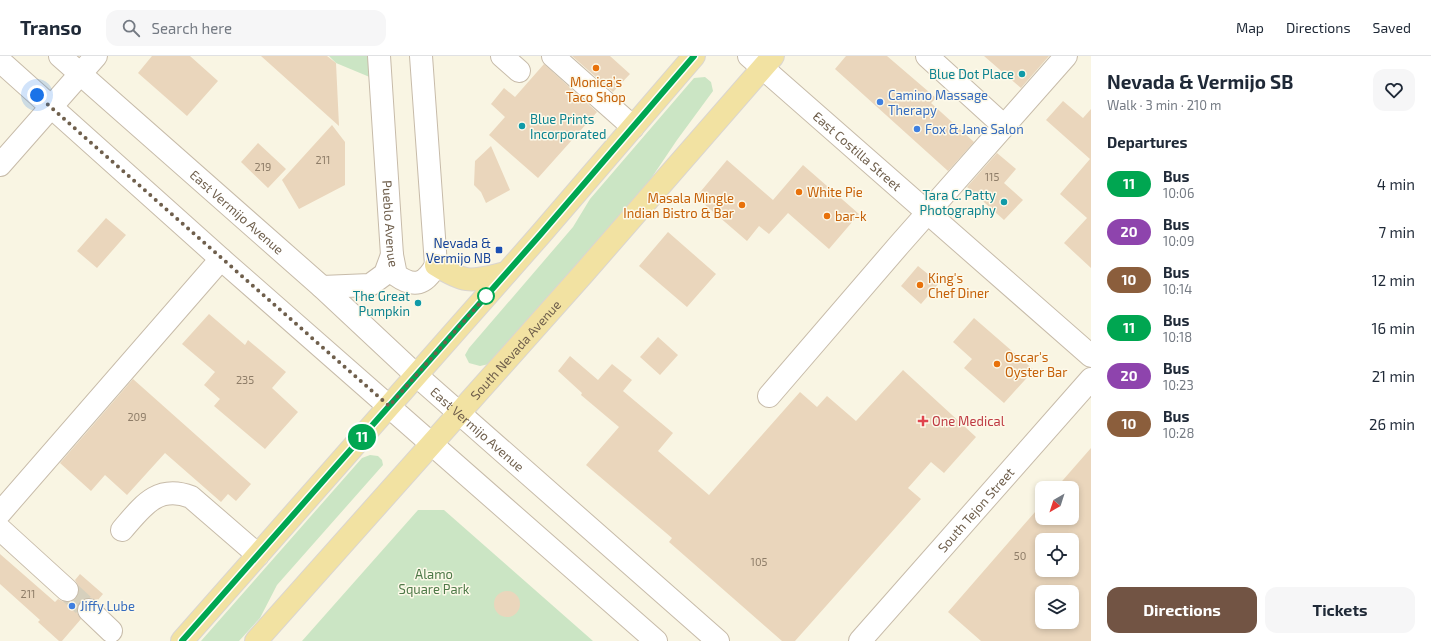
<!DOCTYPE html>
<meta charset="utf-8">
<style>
:root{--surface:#fff;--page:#f6f6f7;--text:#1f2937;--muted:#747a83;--line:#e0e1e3;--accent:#725444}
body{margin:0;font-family:"Exo 2",sans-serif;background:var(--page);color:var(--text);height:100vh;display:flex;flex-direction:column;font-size:15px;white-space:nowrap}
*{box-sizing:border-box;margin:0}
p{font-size:13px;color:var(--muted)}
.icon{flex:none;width:22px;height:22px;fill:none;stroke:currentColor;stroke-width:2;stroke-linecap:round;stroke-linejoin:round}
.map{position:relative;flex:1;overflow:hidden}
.drawer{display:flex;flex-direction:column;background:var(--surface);width:340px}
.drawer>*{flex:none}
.badge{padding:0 8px;border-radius:13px;font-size:14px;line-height:26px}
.needle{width:26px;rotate:219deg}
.buttons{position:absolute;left:1035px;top:425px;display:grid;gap:8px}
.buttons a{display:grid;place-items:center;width:44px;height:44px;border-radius:8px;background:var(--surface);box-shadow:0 2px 6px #0003;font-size:20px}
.you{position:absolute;width:20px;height:20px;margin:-10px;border:3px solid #fff;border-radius:50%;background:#1a73e8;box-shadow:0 0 0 6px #1a73e833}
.map>.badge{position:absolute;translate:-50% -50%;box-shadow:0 0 0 2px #fff}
h2{padding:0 16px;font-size:15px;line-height:36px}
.round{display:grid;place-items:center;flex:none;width:42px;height:42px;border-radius:12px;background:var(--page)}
.summary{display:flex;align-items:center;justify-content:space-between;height:68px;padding:0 16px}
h1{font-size:19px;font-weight:700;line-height:30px}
.button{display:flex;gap:8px;margin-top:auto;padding:8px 16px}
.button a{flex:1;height:46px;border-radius:12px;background:var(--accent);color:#fff;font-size:16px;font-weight:700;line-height:46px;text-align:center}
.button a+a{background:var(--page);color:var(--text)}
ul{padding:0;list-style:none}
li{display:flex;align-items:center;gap:12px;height:48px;padding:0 16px}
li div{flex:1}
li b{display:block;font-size:15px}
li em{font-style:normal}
li .badge{min-width:44px;font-weight:700;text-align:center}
header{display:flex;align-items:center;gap:24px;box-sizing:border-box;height:56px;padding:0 20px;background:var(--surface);border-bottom:1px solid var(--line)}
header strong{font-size:19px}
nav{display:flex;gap:22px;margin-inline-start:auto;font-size:14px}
.search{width:280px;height:36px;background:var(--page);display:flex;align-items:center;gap:10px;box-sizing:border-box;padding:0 14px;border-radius:12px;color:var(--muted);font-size:15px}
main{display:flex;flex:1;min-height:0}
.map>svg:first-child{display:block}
.green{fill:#cbe5c4}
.building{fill:#ead6bc;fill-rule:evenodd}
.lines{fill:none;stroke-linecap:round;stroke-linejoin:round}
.minor-tunnel{stroke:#d6d0bd;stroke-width:22;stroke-dasharray:22 11;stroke-linecap:butt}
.minor-casing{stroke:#c7bba9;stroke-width:24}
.major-casing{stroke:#dad5d0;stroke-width:24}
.minor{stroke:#fff;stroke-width:22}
.major{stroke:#f2e2a2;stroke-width:22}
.line-casing{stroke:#fff;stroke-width:9}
.line{stroke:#00a651;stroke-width:6}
.walk{stroke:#6f5f4c;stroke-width:4;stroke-dasharray:0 7.2}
.food-dot{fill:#e8710a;stroke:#fdf9e9;stroke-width:1.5}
.culture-dot{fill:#0f9aa8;stroke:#fdf9e9;stroke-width:1.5}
.shop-dot{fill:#3f7fe0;stroke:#fdf9e9;stroke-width:1.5}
.transit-dot{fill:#1a4fb4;stroke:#fdf9e9;stroke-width:1.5}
.stop-dot{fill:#fff;stroke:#00a651;stroke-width:2}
.health-dot{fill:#e0444e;stroke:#fdf9e9;stroke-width:1.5}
.labels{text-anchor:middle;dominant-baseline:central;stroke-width:3;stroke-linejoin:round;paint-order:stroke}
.number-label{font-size:11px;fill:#8e7d68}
.culture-label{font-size:13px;fill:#0d838f;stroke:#fdf9e9;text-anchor:end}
.food-label{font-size:13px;fill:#c56008;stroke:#fdf9e9;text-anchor:start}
.shop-label{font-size:13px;fill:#366cbe;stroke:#fdf9e9;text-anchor:start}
.street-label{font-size:13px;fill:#6f5f4c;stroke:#fdf9e9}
.transit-label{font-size:13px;fill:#164399;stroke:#fdf9e9;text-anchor:end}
.health-label{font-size:13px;fill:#be3a42;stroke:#fdf9e9;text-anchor:start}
.park-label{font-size:13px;fill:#4e7948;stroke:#fdf9e9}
</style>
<header>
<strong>Transo</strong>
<div class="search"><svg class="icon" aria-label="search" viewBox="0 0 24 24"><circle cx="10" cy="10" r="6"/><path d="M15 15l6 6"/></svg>Search here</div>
<nav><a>Map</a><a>Directions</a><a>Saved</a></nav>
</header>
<main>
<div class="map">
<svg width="1091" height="585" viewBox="0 0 1091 585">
<rect width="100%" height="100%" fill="#f9f5e3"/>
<path class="green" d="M329 0H370L372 22 336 7Z
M705 21 711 26 713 35 677 84 646 130 489 308 480 310 469 307 465 299 469 292 573 171 590 143 694 22Z
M370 399 378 400 382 404 383 409 277 529 260 562 239 585H201L362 402Z
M418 454H444L593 585H302Z"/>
<path class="building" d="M152 0H190L218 25 187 60 138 17Z
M261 0H327L336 7 339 70Z
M572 0H610L630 18 613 36Z
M846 0H887L936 42 931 47 974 86 948 115 835 13Z
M984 0H1049L1021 32Z
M544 8 597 56 538 122 489 79 505 61 491 48 504 32 515 41Z
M1063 45 1083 62 1091 53V212L1064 187 1087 162 1060 138 1090 103 1046 64Z
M332 69 345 86V129L299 153 282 124Z
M258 87 286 113 268 132 241 106Z
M491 90 510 134 486 147 481 136 474 129 475 105Z
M997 97 1016 113 1004 127 1023 144 1004 164 967 131Z
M727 104 773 144 803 109 859 158 829 193 788 157 769 178 759 170 747 185 696 141Z
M106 162 126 179 97 212 77 195Z
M668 176 716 218 687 251 639 210Z
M918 210 939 227 921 248 901 230Z
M209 258 245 289 248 284 286 316 272 332 298 356 265 393 214 350 220 343 204 329 215 316 182 288Z
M974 262 1034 314 1004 347 964 312 972 303 953 286Z
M658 281 678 299 660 319 640 301Z
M570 300 598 324 612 308 632 324 623 335 673 377 658 395 709 439 800 336 817 351 827 340 856 365 903 314 976 381 944 417 931 406 908 432 921 443 795 585H782L669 486 672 482 586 409 619 371 581 339 582 337 558 315Z
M133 323 251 428 236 445 228 438 221 446 165 397 127 439 105 419 91 435 60 407Z
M1091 392V585H981L948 556 1042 448V462H1072V432H1056ZM1042 484H1072V514H1042ZM1042 536H1072V566H1042Z
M0 498 55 546 58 543 64 546H70L76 542 79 536V531L75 524 80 518 103 538 97 545 92 542H86L80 545 77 551V557L81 563 62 585H59L38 566 40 564 0 528Z
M494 548a13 13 0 1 1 26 0a13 13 0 1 1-26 0Z"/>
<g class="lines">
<path class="minor-tunnel" d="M67 534 89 554"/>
<defs>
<g id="minor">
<path id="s1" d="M60 0 322 231 416 319 718 585"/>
<path id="s2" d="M379 0 392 199 396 219C414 232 425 229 436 209L421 0"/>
<path d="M502 0 519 15"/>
<path d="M553 0 633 71"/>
<path id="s3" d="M749 0 1091 300"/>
<path d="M927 0 1004 70"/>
<path d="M0 5 221 203 656 585"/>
<path d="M0 109 96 0"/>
<path d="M322 231 370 229 385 218 392 199"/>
<path d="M769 340 899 189 1066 0"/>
<path d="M0 457 221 203"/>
<path d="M0 473 67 534"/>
<path d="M122 474C142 451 157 428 191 441L258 499"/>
<path d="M89 554 111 575"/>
<path id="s4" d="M860 585 1091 323"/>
</g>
<g id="major">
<path d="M436 209C468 229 471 225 506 217"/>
<path d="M182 585 540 179 694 0"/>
<path id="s5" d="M256 585 583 218 773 0"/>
</g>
</defs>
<use href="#minor" class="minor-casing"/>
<use href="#major" class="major-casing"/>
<use href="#minor" class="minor"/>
<use href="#major" class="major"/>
</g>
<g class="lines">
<defs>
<path id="line" d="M182 585 540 179 694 0"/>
</defs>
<use href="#line" class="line-casing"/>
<use href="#line" class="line"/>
<path class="walk" d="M37 39 389 350 488 238 486 240"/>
</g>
<g class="food-dot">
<circle cx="596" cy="12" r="4"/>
<circle cx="799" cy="136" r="4"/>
<circle cx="742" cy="149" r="4"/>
<circle cx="827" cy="160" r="4"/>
<circle cx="920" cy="229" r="4"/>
<circle cx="997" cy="308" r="4"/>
</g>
<g class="culture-dot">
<circle cx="1022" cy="18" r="4"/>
<circle cx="522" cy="70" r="4"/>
<circle cx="1004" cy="146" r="4"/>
<circle cx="418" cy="247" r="4"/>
</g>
<g class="shop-dot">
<circle cx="880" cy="46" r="4"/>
<circle cx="917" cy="73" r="4"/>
<circle cx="72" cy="550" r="4"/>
</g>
<rect class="transit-dot" x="495" y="190" width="8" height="8" rx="2"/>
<circle class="stop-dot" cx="486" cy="240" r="8"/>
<path class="health-dot" d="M921 359h4v4h4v4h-4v4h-4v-4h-4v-4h4z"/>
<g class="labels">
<g class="number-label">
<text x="323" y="103">211</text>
<text x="263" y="110">219</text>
<text x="992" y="120">115</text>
<text x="245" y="323">235</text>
<text x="137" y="360">209</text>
<text x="1020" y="499">50</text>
<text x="759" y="505">105</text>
<text x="28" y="537">211</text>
</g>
<g class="culture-label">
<text x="1014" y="18">Blue Dot Place</text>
<text x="530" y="63" text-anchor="start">Blue Prints<tspan x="530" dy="15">Incorporated</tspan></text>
<text x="996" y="139">Tara C. Patty<tspan x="996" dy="15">Photography</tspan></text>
<text x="410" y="240">The Great<tspan x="410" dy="15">Pumpkin</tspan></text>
</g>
<g class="food-label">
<text x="596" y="26" text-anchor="middle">Monica’s<tspan x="596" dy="15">Taco Shop</tspan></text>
<text x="807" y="136">White Pie</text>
<text x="734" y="142" text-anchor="end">Masala Mingle<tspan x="734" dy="15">Indian Bistro &amp; Bar</tspan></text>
<text x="835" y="160">bar-k</text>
<text x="928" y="222">King's<tspan x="928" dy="15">Chef Diner</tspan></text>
<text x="1005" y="301">Oscar's<tspan x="1005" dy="15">Oyster Bar</tspan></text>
</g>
<g class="shop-label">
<text x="888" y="39">Camino Massage<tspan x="888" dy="15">Therapy</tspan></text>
<text x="925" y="73">Fox &amp; Jane Salon</text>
<text x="80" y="550">Jiffy Lube</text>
</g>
<g class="street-label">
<text stroke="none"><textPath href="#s3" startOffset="144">East Costilla Street</textPath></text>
<text stroke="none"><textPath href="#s1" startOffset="236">East Vermijo Avenue</textPath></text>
<text stroke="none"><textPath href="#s2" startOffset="168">Pueblo Avenue</textPath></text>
<text stroke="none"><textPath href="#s5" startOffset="390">South Nevada Avenue</textPath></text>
<text stroke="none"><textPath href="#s1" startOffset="560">East Vermijo Avenue</textPath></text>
<text stroke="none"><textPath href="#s4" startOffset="175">South Tejon Street</textPath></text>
</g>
<g class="transit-label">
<text x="491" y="187">Nevada &amp;<tspan x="491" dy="15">Vermijo NB</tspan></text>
</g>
<g class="health-label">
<text x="932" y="365">One Medical</text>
</g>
<g class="park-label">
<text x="434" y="518">Alamo<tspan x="434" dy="15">Square Park</tspan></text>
</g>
</g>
</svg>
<div class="buttons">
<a><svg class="needle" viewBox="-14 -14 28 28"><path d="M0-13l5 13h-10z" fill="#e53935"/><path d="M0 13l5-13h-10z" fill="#747a83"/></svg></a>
<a><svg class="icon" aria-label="locate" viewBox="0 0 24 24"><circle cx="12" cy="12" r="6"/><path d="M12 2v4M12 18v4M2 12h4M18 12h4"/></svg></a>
<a><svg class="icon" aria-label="layers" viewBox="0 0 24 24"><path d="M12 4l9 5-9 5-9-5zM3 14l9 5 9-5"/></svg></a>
</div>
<div class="you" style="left:37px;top:39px"></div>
<b class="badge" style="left:362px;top:381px;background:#00a651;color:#fff">11</b>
</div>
<section class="drawer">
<div class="summary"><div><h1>Nevada &amp; Vermijo SB</h1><p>Walk · 3 min · 210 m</p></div><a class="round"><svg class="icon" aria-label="heart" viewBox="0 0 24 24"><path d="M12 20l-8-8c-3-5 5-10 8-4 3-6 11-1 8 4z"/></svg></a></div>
<h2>Departures</h2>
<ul>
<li><span class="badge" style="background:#00a651;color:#fff">11</span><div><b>Bus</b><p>10:06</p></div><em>4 min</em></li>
<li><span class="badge" style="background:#8e44ad;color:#fff">20</span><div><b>Bus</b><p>10:09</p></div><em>7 min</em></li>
<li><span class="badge" style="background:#8b5e3c;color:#fff">10</span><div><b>Bus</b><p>10:14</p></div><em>12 min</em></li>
<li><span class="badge" style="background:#00a651;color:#fff">11</span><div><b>Bus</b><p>10:18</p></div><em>16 min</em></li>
<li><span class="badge" style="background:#8e44ad;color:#fff">20</span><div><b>Bus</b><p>10:23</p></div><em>21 min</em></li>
<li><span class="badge" style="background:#8b5e3c;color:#fff">10</span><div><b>Bus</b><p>10:28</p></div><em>26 min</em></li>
</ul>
<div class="button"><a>Directions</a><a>Tickets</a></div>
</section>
</main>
